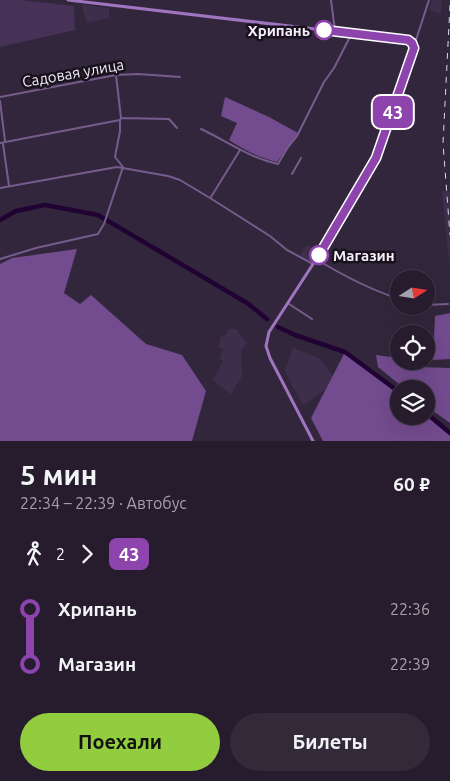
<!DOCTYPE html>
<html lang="ru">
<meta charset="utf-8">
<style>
:root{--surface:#261c2d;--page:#322939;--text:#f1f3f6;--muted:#a4a1aa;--line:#423a49;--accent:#92cd3f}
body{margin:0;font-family:Ubuntu,sans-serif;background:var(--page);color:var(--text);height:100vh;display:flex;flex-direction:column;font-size:19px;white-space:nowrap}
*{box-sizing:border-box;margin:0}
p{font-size:16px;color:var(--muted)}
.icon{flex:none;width:28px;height:28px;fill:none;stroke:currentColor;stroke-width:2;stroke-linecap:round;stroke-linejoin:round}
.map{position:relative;height:441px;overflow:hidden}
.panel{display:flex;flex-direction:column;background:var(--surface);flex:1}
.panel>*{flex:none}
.badge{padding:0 10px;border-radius:8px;font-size:18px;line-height:32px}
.needle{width:32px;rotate:78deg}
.fabs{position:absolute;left:390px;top:270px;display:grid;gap:10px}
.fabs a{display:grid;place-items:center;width:45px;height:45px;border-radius:50%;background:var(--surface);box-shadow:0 5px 20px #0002,0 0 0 1px var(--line);font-size:25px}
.map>.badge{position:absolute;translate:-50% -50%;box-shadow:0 0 0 2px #fff}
.legs{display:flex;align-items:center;gap:8px;height:55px;padding:0 20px;font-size:16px}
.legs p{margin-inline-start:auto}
.headline{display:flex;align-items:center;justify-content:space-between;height:85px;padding:0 20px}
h1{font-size:28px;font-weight:600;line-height:38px}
.cta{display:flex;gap:10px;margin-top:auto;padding:10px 20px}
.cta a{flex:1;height:58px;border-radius:30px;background:var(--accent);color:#111;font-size:20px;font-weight:600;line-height:58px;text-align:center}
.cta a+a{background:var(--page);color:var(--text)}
ul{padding:0 20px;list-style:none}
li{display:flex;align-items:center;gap:18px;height:55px;font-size:19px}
li i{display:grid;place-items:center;width:8px;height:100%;margin:0 6px;background:currentColor}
li i::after{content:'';width:12px;height:12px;margin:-6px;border:4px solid;border-radius:50%;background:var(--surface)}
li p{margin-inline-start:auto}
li:first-child i{background:linear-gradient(#0000 50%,currentColor 0)}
li:last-child i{background:linear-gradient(currentColor 50%,#0000 0)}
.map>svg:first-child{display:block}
.built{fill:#3e2e4b}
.green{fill:#463157}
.forest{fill:#734b8f}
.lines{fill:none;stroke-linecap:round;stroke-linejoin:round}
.river{stroke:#210333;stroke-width:4.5}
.minor{stroke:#765c8b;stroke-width:2}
.secondary{stroke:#a075c0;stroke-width:3}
.rail{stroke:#ded5e5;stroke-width:1;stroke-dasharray:6 6;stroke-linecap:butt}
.line-1-casing{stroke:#fff;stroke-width:11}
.line-1{stroke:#8e44ad;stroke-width:8}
.stop-1-dot{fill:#fff;stroke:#8e44ad;stroke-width:2.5}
.labels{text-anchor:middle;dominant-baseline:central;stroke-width:5;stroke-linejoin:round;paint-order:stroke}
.stop-label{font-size:15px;font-weight:bold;fill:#f6eefd;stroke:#17121c;text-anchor:end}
.street-label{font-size:15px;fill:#f6eefd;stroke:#17121c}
</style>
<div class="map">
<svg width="450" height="441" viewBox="0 0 450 441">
<rect width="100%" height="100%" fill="#32263c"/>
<path class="built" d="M432 0H442L441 14 429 10Z
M81 4 109 8V18L87 23Z
M442 191H450V271Z
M306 245 316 251 310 261 300 256Z
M229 329H236L247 343 241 351 242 376 231 394 213 380 223 361 220 359 223 349 218 348 221 336 224 337Z
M293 348 319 358 333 376 326 389 303 405 285 372Z"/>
<path class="green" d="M0 0H21L74 6 75 30 0 47Z"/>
<path class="forest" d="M225 97 269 117 298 133 277 162C260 158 244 150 229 140L237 123 221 116Z
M77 249 64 293 80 304 91 295 146 344 182 355 206 391 192 441H0V264L12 258Z
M450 313V359L433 360 435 316Z
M345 352 399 392V416H426V413L450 433V441H323L311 418Z
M376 355 399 358V361H407L420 367 450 368V423L426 406V389H405L378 367Z"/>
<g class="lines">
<path class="river" d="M0 220 16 211 45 205 98 215 247 303 267 319
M278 327 295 335 345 352 399 392
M426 413 450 433"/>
<path class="minor" d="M331 0 335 31
M414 46 429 0
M116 75 121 118
M0 97 116 75 138 74 180 77
M0 101 5 141
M121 118 169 119 177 128
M120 121V131L115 157 123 167
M201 129C227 141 250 158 278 164L288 147 297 136 324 82 334 68 352 33
M0 143 120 120 121 118
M3 144 9 186
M292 174 301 158
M0 188 117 167 168 176 180 180 210 198 270 236 287 250 313 264
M211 197 240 150
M0 259 36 248 98 234 104 224 123 167
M316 259C342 275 369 289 399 299
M289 304 312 319
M426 305 448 304"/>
<path class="secondary" d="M68 0 408 40 412 43 414 48 376 158 315 261 269 332 266 346 270 358 313 441"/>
<path class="rail" d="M450 5 443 143 450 235"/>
</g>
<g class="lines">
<defs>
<path id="line-1" d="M319 255 376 158 414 48 412 43 408 40 324 30"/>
</defs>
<use href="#line-1" class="line-1-casing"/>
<use href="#line-1" class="line-1"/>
</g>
<g class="stop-1-dot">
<circle cx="324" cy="30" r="9"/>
<circle cx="319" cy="255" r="9"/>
</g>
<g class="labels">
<g class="stop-label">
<text x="310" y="30">Хрипань</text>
<text x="333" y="255" text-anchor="start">Магазин</text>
</g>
<g class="street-label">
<text transform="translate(73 73) rotate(-10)">Садовая улица</text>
</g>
</g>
</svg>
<div class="fabs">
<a><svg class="needle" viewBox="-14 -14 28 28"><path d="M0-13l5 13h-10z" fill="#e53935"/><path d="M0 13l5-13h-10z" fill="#a4a1aa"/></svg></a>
<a><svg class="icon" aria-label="locate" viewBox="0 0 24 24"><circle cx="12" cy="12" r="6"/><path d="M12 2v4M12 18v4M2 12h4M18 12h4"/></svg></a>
<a><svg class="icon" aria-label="layers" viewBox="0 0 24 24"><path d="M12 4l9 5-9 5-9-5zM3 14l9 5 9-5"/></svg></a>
</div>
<b class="badge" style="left:393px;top:112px;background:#8e44ad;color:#fff">43</b>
</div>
<section class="panel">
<div class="headline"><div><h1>5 мин</h1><p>22:34 – 22:39 · Автобус</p></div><b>60 ₽</b></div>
<div class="legs"><svg class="icon" aria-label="walk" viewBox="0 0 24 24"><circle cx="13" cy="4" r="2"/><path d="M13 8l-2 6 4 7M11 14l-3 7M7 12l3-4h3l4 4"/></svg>2<svg class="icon" aria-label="forward" viewBox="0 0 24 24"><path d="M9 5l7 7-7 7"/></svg><b class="badge" style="background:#8e44ad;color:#fff">43</b></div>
<ul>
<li><i style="color:#8e44ad"></i><b>Хрипань</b><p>22:36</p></li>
<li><i style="color:#8e44ad"></i><b>Магазин</b><p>22:39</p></li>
</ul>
<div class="cta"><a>Поехали</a><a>Билеты</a></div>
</section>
